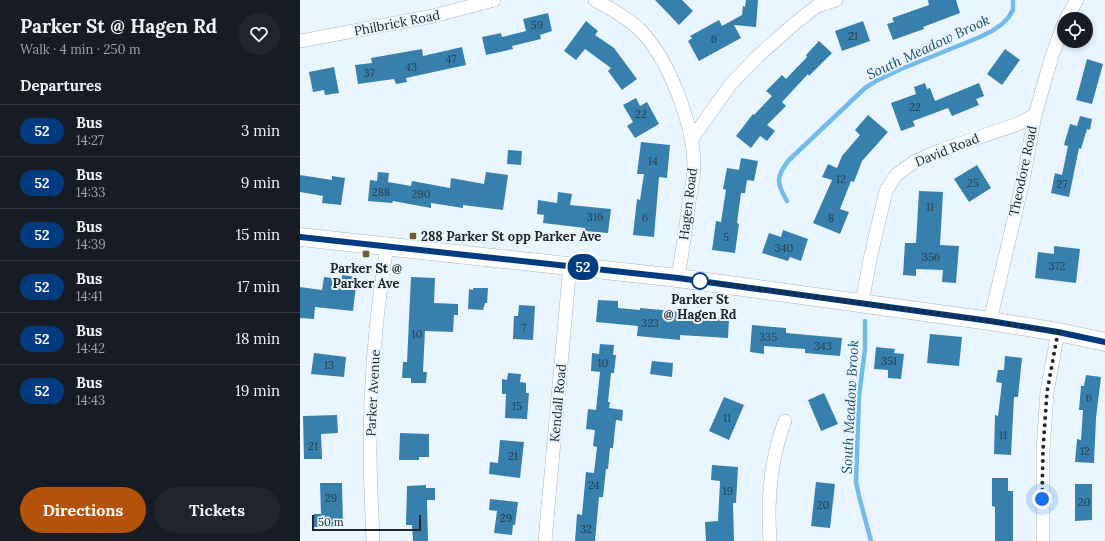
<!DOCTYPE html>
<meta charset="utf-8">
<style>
:root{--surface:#171b24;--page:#20242c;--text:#f1f3f6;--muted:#9ea1a6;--line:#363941;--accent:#b45309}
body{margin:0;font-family:Lora,serif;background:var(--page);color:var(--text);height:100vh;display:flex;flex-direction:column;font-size:15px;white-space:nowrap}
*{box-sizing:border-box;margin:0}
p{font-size:13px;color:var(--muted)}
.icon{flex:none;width:22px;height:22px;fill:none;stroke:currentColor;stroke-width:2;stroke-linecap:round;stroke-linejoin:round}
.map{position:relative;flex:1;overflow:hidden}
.drawer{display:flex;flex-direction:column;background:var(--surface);width:300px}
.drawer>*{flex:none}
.badge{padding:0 8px;border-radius:13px;font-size:14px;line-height:26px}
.fabs{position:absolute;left:757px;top:12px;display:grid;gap:8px}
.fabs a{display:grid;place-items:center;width:36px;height:36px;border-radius:50%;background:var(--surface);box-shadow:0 2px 6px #0003;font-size:20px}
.scale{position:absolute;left:12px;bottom:10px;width:109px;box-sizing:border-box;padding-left:4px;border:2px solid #21272b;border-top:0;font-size:11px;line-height:14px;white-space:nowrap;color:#21272b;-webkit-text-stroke:3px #eaf6ff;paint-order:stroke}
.you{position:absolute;width:20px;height:20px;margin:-10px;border:3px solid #fff;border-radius:50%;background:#1a73e8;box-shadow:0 0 0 6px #1a73e833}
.map>.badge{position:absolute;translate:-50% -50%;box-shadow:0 0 0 2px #fff}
h2{padding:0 20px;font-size:15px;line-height:36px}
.round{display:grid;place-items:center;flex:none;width:42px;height:42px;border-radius:21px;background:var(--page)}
.overview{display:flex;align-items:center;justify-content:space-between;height:68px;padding:0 20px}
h1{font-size:19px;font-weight:700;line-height:30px}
.button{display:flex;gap:8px;margin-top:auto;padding:8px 20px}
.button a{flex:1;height:46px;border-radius:24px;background:var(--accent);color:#fff;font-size:16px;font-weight:700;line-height:46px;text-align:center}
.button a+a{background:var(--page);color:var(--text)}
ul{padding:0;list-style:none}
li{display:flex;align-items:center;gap:12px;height:52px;padding:0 20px;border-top:1px solid var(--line)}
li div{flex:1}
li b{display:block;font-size:15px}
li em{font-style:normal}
li .badge{min-width:44px;font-weight:700;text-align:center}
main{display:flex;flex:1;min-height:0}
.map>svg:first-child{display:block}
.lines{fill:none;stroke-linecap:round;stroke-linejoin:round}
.stream{stroke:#72bbeb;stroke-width:4.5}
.building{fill:#3780ad}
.minor-casing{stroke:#a8b6c0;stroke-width:14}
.secondary-casing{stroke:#a8b6c0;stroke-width:19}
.minor{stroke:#fff;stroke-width:13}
.secondary{stroke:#fff;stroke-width:18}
.line-casing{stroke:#fff;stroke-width:9}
.line{stroke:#003b80;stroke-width:6}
.walk{stroke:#21272b;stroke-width:4;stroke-dasharray:0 7.2}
.poi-dot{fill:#725f2e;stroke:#eaf6ff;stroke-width:1.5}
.stop-dot{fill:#fff;stroke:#003b80;stroke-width:2}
.labels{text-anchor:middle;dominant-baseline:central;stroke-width:4;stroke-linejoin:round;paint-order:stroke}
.number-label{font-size:11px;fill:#263d4c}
.street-label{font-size:13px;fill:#21272b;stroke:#eaf6ff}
.poi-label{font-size:13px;font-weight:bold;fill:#21272b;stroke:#eaf6ff;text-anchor:start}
.stop-label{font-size:13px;font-weight:bold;fill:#21272b;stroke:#eaf6ff}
.water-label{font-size:14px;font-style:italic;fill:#174f6f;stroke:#eaf6ff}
</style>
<main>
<section class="drawer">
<div class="overview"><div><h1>Parker St @ Hagen Rd</h1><p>Walk · 4 min · 250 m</p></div><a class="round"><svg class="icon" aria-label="heart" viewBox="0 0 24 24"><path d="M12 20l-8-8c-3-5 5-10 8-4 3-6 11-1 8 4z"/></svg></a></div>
<h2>Departures</h2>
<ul>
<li><span class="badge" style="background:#003b80;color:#fff">52</span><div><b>Bus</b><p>14:27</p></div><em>3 min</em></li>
<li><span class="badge" style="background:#003b80;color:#fff">52</span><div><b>Bus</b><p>14:33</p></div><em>9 min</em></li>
<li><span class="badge" style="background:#003b80;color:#fff">52</span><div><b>Bus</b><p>14:39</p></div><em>15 min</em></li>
<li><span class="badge" style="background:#003b80;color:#fff">52</span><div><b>Bus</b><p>14:41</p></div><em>17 min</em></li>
<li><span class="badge" style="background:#003b80;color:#fff">52</span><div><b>Bus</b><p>14:42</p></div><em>18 min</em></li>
<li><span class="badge" style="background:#003b80;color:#fff">52</span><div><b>Bus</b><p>14:43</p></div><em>19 min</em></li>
</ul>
<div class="button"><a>Directions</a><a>Tickets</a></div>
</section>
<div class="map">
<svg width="805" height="541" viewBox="0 0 805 541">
<rect width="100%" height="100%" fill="#eaf6ff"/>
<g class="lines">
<path class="stream" d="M487 201C476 183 476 176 489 160L565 88 576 81 601 69 680 37 692 31 702 24 708 18 713 10V0
M565 321V349L559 396 556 482 559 496 571 541"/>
</g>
<path class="building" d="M355 0H382L393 11 379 25Z
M446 0H458L456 27 434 25 441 38 399 61 388 41 392 38 390 36 419 20 422 26 442 15 443 6 445 7Z
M628 0H656L660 13 623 27 624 29 593 40 587 24 594 22 592 18 629 5Z
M248 13 252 31 240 35 241 39 212 46 213 49 186 55 182 37 201 33 202 37 226 31 223 19Z
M286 21 298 31 295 35 314 48 337 79 322 90 308 71 311 68 285 49 276 60 264 51Z
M563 21 570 41 542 51 535 31Z
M519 41 532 53 509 76 508 74 482 102 486 106 467 125 475 131 467 141 460 136 451 148 436 136 453 114 454 115 472 96 466 91 482 75 486 79 507 57 506 55Z
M162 47 166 65 106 78 107 82 96 84 94 79 58 84 55 65 72 63 71 58 122 49 123 56Z
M705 49 720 60 702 85 687 74Z
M787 59 803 64 792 104 776 100Z
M34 67 39 93 25 95 24 90 13 92 9 72Z
M625 83 627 89 630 88 635 101 679 83 684 96 676 99 679 105 652 116 648 108 613 121 615 126 601 131 591 103 616 94 614 87Z
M336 98 340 106 347 102 359 124 335 138 327 126 333 122 323 105Z
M568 115 588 132 562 161 554 182 551 181 540 209 549 212 540 234 513 223 532 180 522 177 528 164 537 168 542 156 560 135 555 130Z
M780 116 792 119 790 130 787 129 781 149 779 148 769 197 751 193 755 173 762 175 768 146 764 145 770 124 777 126Z
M341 142 370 145 367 178 359 177 354 237 333 235 337 199 340 200 344 174H337Z
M208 150 222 151 221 165 207 164Z
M441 158 458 161 454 181 447 180 445 193H441L437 223 439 224 435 253 412 250 416 221 421 222 426 190 423 189 427 168 439 170Z
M677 165 691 188 669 202 654 179Z
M78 172 89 173 88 182 111 186 112 181 150 188 151 178 184 184 186 172 208 175 203 210 163 205V208L131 203V208L93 201 92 203 68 201 70 180 77 181Z
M0 175 32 180V176L45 178 41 205 22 203 23 196 0 192Z
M619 191 643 192 640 245 659 246 656 283 642 282 643 270 616 269V276L603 275 605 243H616Z
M258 192 272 194 270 205 311 209 308 233 285 231V228L243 223 244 215 237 214 238 200 257 203Z
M483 230 508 239 501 261 490 257 488 261 462 253 469 233 481 237Z
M754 246 780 249 776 283 735 278 738 252 754 254Z
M42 275 57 277 53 311 15 307 14 319 0 318V287L22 290 24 277 42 279Z
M111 277 135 278 134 303 158 304V315H154L153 332 125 331 123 372H127L126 383H111V378H102L103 362H107Z
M173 288H188L187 303H185L183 310 168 309 169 289 173 290Z
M298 300 318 301V308L340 310V308L362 310 396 314V316L429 319 428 338 380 335V340L337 336 338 326 296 322Z
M219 305 235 306 233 340 213 339 214 316H218Z
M452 325 486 328V333L542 338 540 356 505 353V349L464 346V354L450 352Z
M630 334 662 337 659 366 627 363Z
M300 344 314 345 313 355H316L314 373H311L308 402H310L309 408 323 410 322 421 316 420 313 448H310L308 469H306L303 497H299L295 541H275L277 514 282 515 286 472 294 473 297 447 293 446 295 430 286 429 288 409 296 410 300 372 291 371 292 353 299 354Z
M576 347 595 349 594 353 604 354 601 379 588 378V370L574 369Z
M14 353 46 357 44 377 11 374Z
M705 356 722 358 718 397H714L711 455 694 454 695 415 698 416 702 383 696 382 698 370H704Z
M352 361 373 363 372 377 350 374Z
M208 373 221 374 220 382 226 383V393H229L227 419 205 418 206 394H202V379L207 380Z
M786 375 801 377 796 418 794 463 775 462 777 439 781 440 783 410H779L781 386H784Z
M524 393 538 424 521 431 508 400Z
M424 397 444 405 429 440 409 431Z
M37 415 38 433 21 434 22 459H4L3 416Z
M100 433 129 434V457H119V460H99Z
M200 440 224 442 220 478 189 474 190 462 198 463Z
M412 465 438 467 436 503H433L434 541H406L405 522 418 521 420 481 411 480Z
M692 478H708V491H713V541H695V507L692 506Z
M516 482 535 484 530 528 511 526Z
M20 483H42L43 526 14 527V514H21Z
M775 484H792V520L775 521Z
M126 485V488H135V500H127L128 541H113L112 525H106L107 486Z
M190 499 218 502 215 525H213L212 535 194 533 197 511 189 510Z"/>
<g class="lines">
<defs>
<path id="minor" d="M295 0C308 7 329 19 340 30 369 59 394 126 394 166 394 178 391 191 389 202 386 228 382 253 378 278
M766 19 777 0
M0 41 133 16 194 0
M391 140 431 84 457 57 494 24 517 6 536 0
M562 303 570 259 586 191 596 175 614 162 639 151 718 124 735 115
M690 321 723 181 735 115 752 56 764 23
M73 541C72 511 70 480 70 450 70 382 76 312 87 246
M245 541 270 265
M470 541C467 499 470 460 485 421
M743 541V450L747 392 758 332"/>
<path id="secondary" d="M0 237 378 278 690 321 758 332 805 342"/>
</defs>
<use href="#minor" class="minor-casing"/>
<use href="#secondary" class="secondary-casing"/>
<use href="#minor" class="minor"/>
<use href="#secondary" class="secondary"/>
</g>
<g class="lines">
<defs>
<path id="line" d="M0 237 378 278 690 321 758 332 805 342"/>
</defs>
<use href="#line" class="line-casing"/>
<use href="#line" class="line"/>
<path class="walk" d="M400 281 394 280 690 321 758 332 747 392 743 450 742 499"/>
</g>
<g class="poi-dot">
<rect x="109" y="232" width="8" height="8" rx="2"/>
<rect x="62" y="250" width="8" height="8" rx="2"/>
</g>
<circle class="stop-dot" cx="400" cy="281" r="8"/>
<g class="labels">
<g class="number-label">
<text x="237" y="25">59</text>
<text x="553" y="36">21</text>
<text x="414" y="39">6</text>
<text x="151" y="59">47</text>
<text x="111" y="67">43</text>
<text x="69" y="73">37</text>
<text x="615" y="107">22</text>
<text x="341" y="114">22</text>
<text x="353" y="161">14</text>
<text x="541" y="179">12</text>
<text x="673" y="183">25</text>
<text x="762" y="184">27</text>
<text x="81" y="192">288</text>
<text x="121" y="194">290</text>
<text x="630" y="207">11</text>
<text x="295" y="217">316</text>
<text x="345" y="218">6</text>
<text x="531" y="218">8</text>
<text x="426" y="237">5</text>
<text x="484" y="248">340</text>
<text x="631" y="257">356</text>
<text x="757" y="266">372</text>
<text x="350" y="323">323</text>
<text x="224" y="328">7</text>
<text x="117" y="334">10</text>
<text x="468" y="337">335</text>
<text x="523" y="346">343</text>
<text x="589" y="361">351</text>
<text x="303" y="363">10</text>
<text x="29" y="365">13</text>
<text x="789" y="398">6</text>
<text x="217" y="406">15</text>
<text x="427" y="418">11</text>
<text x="703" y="435">11</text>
<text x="13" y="446">21</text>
<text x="785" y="451">12</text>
<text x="213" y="456">21</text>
<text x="294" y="485">24</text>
<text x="428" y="491">19</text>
<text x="31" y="498">29</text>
<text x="784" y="502">20</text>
<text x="523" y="505">20</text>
<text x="206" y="518">29</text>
<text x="286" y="529">32</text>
</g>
<g class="street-label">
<text transform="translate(97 23) rotate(-11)">Philbrick Road</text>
<text transform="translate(647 150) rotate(-22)">David Road</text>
<text transform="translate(723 171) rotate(-78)">Theodore Road</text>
<text transform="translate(388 204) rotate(-83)">Hagen Road</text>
<text transform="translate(73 393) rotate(-87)">Parker Avenue</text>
<text transform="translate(258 403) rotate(-85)">Kendall Road</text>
</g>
<g class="poi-label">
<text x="121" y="236">288 Parker St opp Parker Ave</text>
<text x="66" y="268" text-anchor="middle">Parker St @<tspan x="66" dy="15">Parker Ave</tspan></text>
</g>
<g class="stop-label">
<text x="400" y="299">Parker St<tspan x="400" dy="15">@ Hagen Rd</tspan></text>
</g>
<g class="water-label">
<text transform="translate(628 47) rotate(-25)">South Meadow Brook</text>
<text transform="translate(550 407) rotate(-87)">South Meadow Brook</text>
</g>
</g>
</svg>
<div class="fabs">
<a><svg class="icon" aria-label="locate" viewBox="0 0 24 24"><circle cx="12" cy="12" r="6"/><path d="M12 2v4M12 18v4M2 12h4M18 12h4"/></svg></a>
</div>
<div class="scale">50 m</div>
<div class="you" style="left:742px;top:499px"></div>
<b class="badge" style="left:283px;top:267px;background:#003b80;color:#fff">52</b>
</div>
</main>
